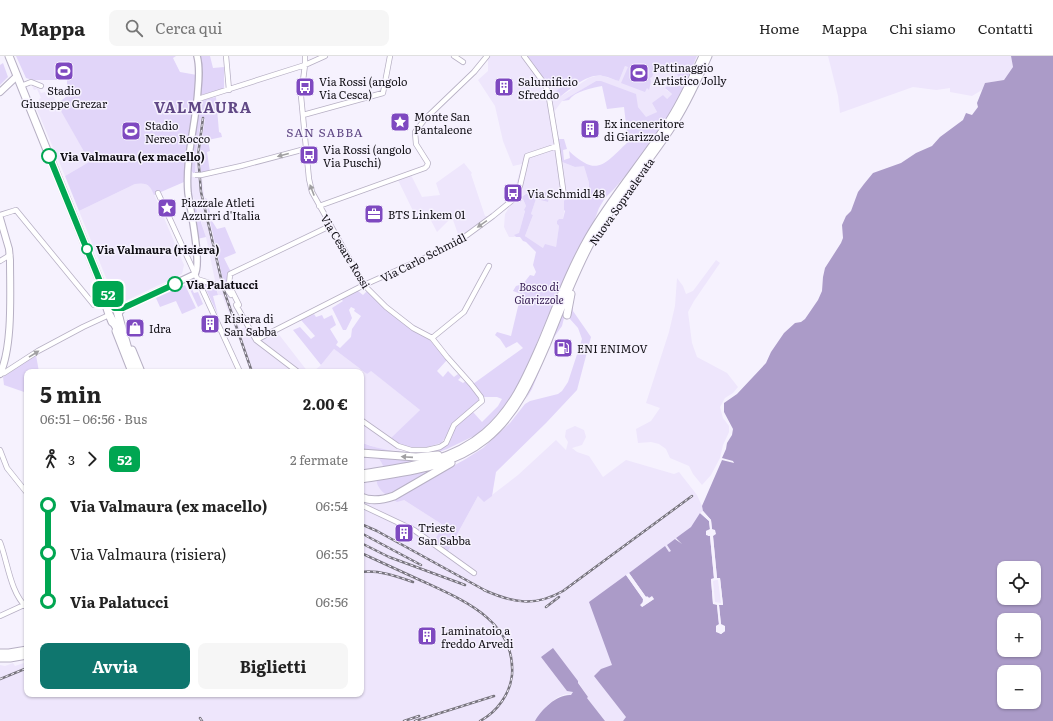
<!DOCTYPE html>
<html lang="it">
<meta charset="utf-8">
<style>
:root{--surface:#fff;--page:#f6f6f6;--text:#222;--muted:#767676;--line:#e0e0e0;--accent:#0f766e}
body{margin:0;font-family:Literata,serif;background:var(--page);color:var(--text);height:100vh;display:flex;flex-direction:column;font-size:15px;white-space:nowrap}
*{box-sizing:border-box;margin:0}
p{font-size:13px;color:var(--muted)}
.icon{flex:none;width:22px;height:22px;fill:none;stroke:currentColor;stroke-width:2;stroke-linecap:round;stroke-linejoin:round}
.map{position:relative;flex:1;overflow:hidden}
.side{position:absolute;left:24px;top:313px;width:340px;height:328px;display:flex;flex-direction:column;background:var(--surface);border-radius:8px;box-shadow:0 1px 3px #0004}
.side>*{flex:none}
.badge{padding:0 8px;border-radius:6px;font-size:14px;line-height:26px}
.fabs{position:absolute;left:997px;top:505px;display:grid;gap:8px}
.fabs a{display:grid;place-items:center;width:44px;height:44px;border-radius:8px;background:var(--surface);box-shadow:0 1px 3px #0004;font-size:20px}
.map>.badge{position:absolute;translate:-50% -50%;box-shadow:0 0 0 2px #fff}
.legs{display:flex;align-items:center;gap:6px;height:44px;padding:0 16px;font-size:13px}
.legs p{margin-inline-start:auto}
.headline{display:flex;align-items:center;justify-content:space-between;height:68px;padding:0 16px}
h1{font-size:22px;font-weight:700;line-height:30px}
.primary-button{display:flex;gap:8px;margin-top:auto;padding:8px 16px}
.primary-button a{flex:1;height:46px;border-radius:8px;background:var(--accent);color:#fff;font-size:16px;font-weight:700;line-height:46px;text-align:center}
.primary-button a+a{background:var(--page);color:var(--text)}
ul{padding:0 16px;list-style:none}
li{display:flex;align-items:center;gap:14px;height:48px;font-size:15px}
li i{display:grid;place-items:center;width:6px;height:100%;margin:0 5px;background:currentColor}
li i::after{content:'';width:10px;height:10px;margin:-5px;border:3px solid;border-radius:50%;background:var(--surface)}
li p{margin-inline-start:auto}
li:first-child i{background:linear-gradient(#0000 50%,currentColor 0)}
li:last-child i{background:linear-gradient(currentColor 50%,#0000 0)}
header{display:flex;align-items:center;gap:24px;box-sizing:border-box;height:56px;padding:0 20px;background:var(--surface);border-bottom:1px solid var(--line)}
header strong{font-size:19px}
nav{display:flex;gap:22px;margin-inline-start:auto;font-size:14px}
.search{width:280px;height:36px;background:var(--page);display:flex;align-items:center;gap:10px;box-sizing:border-box;padding:0 14px;border-radius:8px;color:var(--muted);font-size:15px}
.map>svg:first-child{display:block}
.built{fill:#eee6fc}
.green{fill:#e1d5f9}
.water{fill:#ab9bc8;fill-rule:evenodd}
.pier{fill:#f6f2fe;fill-rule:evenodd}
.lines{fill:none;stroke-linecap:round;stroke-linejoin:round}
.minor-casing{stroke:#b7b0c4;stroke-width:6}
.tertiary-casing{stroke:#b7b0c4;stroke-width:8}
.secondary-casing{stroke:#b7b0c4;stroke-width:8}
.primary-casing{stroke:#b7b0c4;stroke-width:9}
.trunk-casing{stroke:#b7b0c4;stroke-width:9}
.minor{stroke:#fff;stroke-width:4.5}
.tertiary{stroke:#fff;stroke-width:5.5}
.secondary{stroke:#fff;stroke-width:6}
.primary{stroke:#fff;stroke-width:7}
.trunk{stroke:#fff;stroke-width:7}
.rail-casing{stroke:#78757e;stroke-width:2.5}
.rail{stroke:#f6f2fe;stroke-width:1;stroke-dasharray:3;stroke-linecap:butt}
.minor-bridge-casing{stroke:#b7b0c4;stroke-width:6;stroke-linecap:butt}
.minor-bridge{stroke:#fff;stroke-width:4.5}
.oneway{fill:#a09fa1}
.line-1-casing{stroke:#fff;stroke-width:9}
.line-1{stroke:#00a651;stroke-width:6}
.stop-1-dot{fill:#fff;stroke:#00a651;stroke-width:2}
.labels{text-anchor:middle;dominant-baseline:central;stroke-width:3;stroke-linejoin:round;paint-order:stroke}
.poi-label{font-size:11px;fill:#110f15;stroke:#f6f2fe;text-anchor:start}
.stop-label{font-size:11px;font-weight:bold;fill:#110f15;stroke:#f6f2fe;text-anchor:start}
.street-label{font-size:11px;fill:#110f15;stroke:#f6f2fe}
.park-label{font-size:11px;font-style:italic;fill:#331a51;stroke:#f6f2fe}
.neighbourhood-label{font-size:12px;letter-spacing:1px;fill:#604885;stroke:#f6f2fe}
.district-label{font-size:15px;font-weight:bold;letter-spacing:1px;fill:#604885;stroke:#f6f2fe}
</style>
<header>
<strong>Mappa</strong>
<div class="search"><svg class="icon" aria-label="search" viewBox="0 0 24 24"><circle cx="10" cy="10" r="6"/><path d="M15 15l6 6"/></svg>Cerca qui</div>
<nav><a>Home</a><a>Mappa</a><a>Chi siamo</a><a>Contatti</a></nav>
</header>
<div class="map">
<svg width="1053" height="665" viewBox="0 0 1053 665">
<rect width="100%" height="100%" fill="#f6f2fe"/>
<path class="built" d="M488 0H526L546 27 554 22H559L565 28 555 36 560 41 589 22 596 20H603L619 25 625 10H667L677 17 680 23 676 28 665 33 672 38 667 43 652 47 657 56 646 62 638 51 596 25 562 45 554 56 562 106 575 111 584 109 589 127V139L566 142 563 163 557 168 559 170 556 191 543 192 525 180 533 159 531 158 536 143 548 146 549 137 536 135V133L517 142 523 143 526 150 519 178 514 180 516 181H509L504 171 505 158 510 150 522 108 513 110 503 85 495 50 478 24 488 15Z
M828 0H1011L1013 11 1004 24 985 27 982 34 972 40 950 36V32L936 34 913 31 840 57 838 40Z
M32 30 39 33 41 37 45 36 48 42 53 40 87 101 89 106 65 120 35 49 40 47 39 43 41 42 37 33 34 34Z
M201 62H205L201 82 200 104 205 147 226 235 240 273 246 271 256 286 277 276 308 316H250L243 294 222 239H218L206 181 191 134 190 121H195L196 96Z
M464 107 472 117 471 118 485 160H487L488 162 459 181 452 161 437 176 426 155 415 159 398 124 411 119 422 141 440 139 436 127Z
M143 127 151 131 184 209 182 218 117 249 79 155 135 128Z
M716 204 720 207 694 245 688 256 692 287 697 301 727 317 738 331 733 337 725 342 720 351 723 362 729 370V376L723 389 720 402 711 419 702 429 693 418 689 410 670 402 666 393 659 388 651 386 638 387 636 373 651 365 660 352 646 347 669 276 675 250 677 222 683 230 686 238 693 235Z
M334 293 367 318 370 314 420 354 391 383 404 390 399 395 380 393 361 386V316H313L321 309Z
M575 370 584 374 586 381 582 389 572 392 577 396 589 400 603 421 626 404 674 418 679 416 697 439 702 450 703 455 715 473 725 575 716 576 713 548 691 471 676 482 654 543 642 551 612 609 626 661 623 665H605L587 642 588 641 578 626 570 635 574 636 571 639 566 638 558 641 549 648 535 665H0V609L5 610 13 607 15 610 27 606V638H361V393L373 396 381 404 383 410 382 412 404 444 443 469 448 495 478 440 493 427 492 439 518 419 556 384 566 394 568 386 565 381 566 374Z"/>
<path class="green" d="M16 0H176L173 2 180 16 197 19 184 126 154 139C150 129 147 126 135 128L79 155 65 120 89 106 87 101 57 48 67 40V24H32L26 22Z
M201 0H210L213 12 224 11V33L201 39Z
M526 0H697L679 42 652 87 615 132 605 142 599 152 593 168 577 194 565 220 532 299 519 328 508 346 488 369 476 379 447 393 421 403 434 413 420 428 464 404 483 392 510 367 525 348 530 345 558 338 562 335 568 326 582 283 578 272 570 263 569 257 573 243V255L591 281 577 334 546 367 496 416 492 440 484 446 478 440 448 495 435 484 443 469 404 444 397 446C388 440 372 432 378 418 379 415 382 413 383 410 379 399 372 396 361 393V386C379 395 434 404 448 387 452 382 452 375 456 370 460 365 467 360 473 356L482 366 498 350 502 343 497 341H483L473 328 523 292 517 286 506 292 500 283 495 279 497 276 511 280 521 238 513 235 516 230 523 228 530 219 534 220 536 216 533 209 536 196 526 186 523 185 520 181H516L514 179 519 177 525 155 524 154 526 150 523 143 517 142V141H521L526 138 529 137 531 134 536 133 537 135 550 137 548 146 536 143 531 158 533 159 525 180 543 192 545 188 556 191 559 170 557 168V165L559 163H563L565 155 564 154V145L566 142 589 139V127L584 110 575 111 562 106 558 83H564L567 93 563 94 564 104 570 102 569 95C598 122 604 108 628 86L624 51 607 53 602 30C592 32 575 35 569 44L562 45 596 25H601L636 38 638 51 646 61 657 56 652 47 663 39 667 43 672 38 665 32 674 25 676 28 680 23C674 12 668 10 657 10L652 21 650 22 651 26 649 34 647 32 645 36 621 27 628 11 625 10 619 25C614 24 609 21 603 20 588 17 572 32 560 41L555 36 565 28 559 22 555 25 553 22 546 27Z
M3 7 8 21 0 29V9Z
M216 41 219 76 221 77 222 81 208 84 210 95 207 96 210 116 201 117 200 93 205 63 201 62 196 96 195 117H193L190 112 200 44Z
M190 121 193 143 206 181 197 183 190 134Z
M205 142 207 143 212 165 217 173 225 171 236 197 224 202 231 216 227 220V231L224 229Z
M187 227 192 228 191 231 194 237 198 236 203 248 198 251Z
M203 227 216 232 218 239 213 240 218 259Z
M185 229 196 252 182 258 176 245 160 251 156 242Z
M358 235 363 239 367 235 429 283 447 304 437 315 443 321 448 315 454 321 458 318 461 321 458 324 463 327 466 325C471 331 481 338 478 347L454 367 447 380 441 387 424 392H411L404 390 390 383 420 354 371 315 367 318 334 293 321 309 293 274 300 271 311 283 315 280 301 264 314 258 316 261 322 259 324 263 332 259 336 269 330 273 338 286 336 289 340 292 351 281 352 273 361 260 354 255 355 253 351 251 349 254 352 262 346 274H343L332 252 343 245 341 243Z
M566 250H567L562 270 552 284 532 333 526 343Z
M36 299 39 316H27V337L4 329 3 321Z"/>
<path class="water" d="M1011 0H1053V665H623L626 661 594 620 601 613 612 609 589 546 626 519 643 543 642 551 654 543 646 541 629 517 665 490 669 496 671 495 667 489 675 483 682 488 676 482 691 471 700 457 709 465 710 474 706 475 708 480H710L714 523H711L713 548H717L719 569 716 570V575L721 578 725 575 724 570 721 569 719 549H723L720 522H717L713 480 715 474H712L711 464 703 455 702 450 722 404 734 407 733 405 722 402 726 393 727 387 732 379 733 373 724 356V347L737 338 766 307 771 296 784 277 795 267 801 266 805 263 818 244 822 235 823 221 825 212 841 187 843 182 842 169 846 160 851 155 858 136 864 128 873 117 901 107 916 97 932 90 940 81 963 64 966 57 972 59 978 51 977 47 985 27 1004 24 1013 11ZM1004 512H1034V542H1004ZM1004 564H1034V594H1004ZM1004 616H1034V646H1004Z
M553 592 578 625V627L588 641 587 642 605 665H535C542 653 557 638 571 639L573 636 567 635 541 601Z"/>
<path class="pier" d="M703 455 711 464 712 473 715 474 716 478 713 480 717 522H720L723 549H719L721 568 725 570V575L721 578 716 576V570L719 568 718 560 717 549 713 548 711 523 714 522 710 480 706 479V475L710 473 709 465 700 457ZM716 524H718L721 547 715 546 713 525Z
M629 517 646 541 647 540 649 542 652 540 654 543 642 551 640 549 643 546V543L626 519Z"/>
<g class="lines">
<defs>
<path id="minor" d="M226 0 229 34
M305 0V9L301 40 309 123 312 136 364 229 386 251 413 272 432 282 447 301 471 328 481 341 482 345 454 369 446 387 440 391 427 394H411L398 390 361 364
M454 0 463 6
M524 0 544 27 548 36 557 90 564 140
M21 30 31 26 41 30
M198 43 305 9 325 0
M303 59 383 37 390 0
M201 119 241 110 305 93
M158 137 240 316
M319 150 425 112 427 110 428 107 416 88 415 76 425 63 474 16 487 0
M0 159 16 154 94 249 105 245
M0 205 10 199
M197 223 226 232 231 239
M92 246 103 242
M236 249 256 284 298 316
M237 251 239 249 229 229 230 218 330 170
M432 282 464 256 489 210
M256 284 364 229 438 196 463 182 493 160 515 142 520 130 527 100 557 90
M0 317V318L4 317 38 295 83 271 109 259
M0 394 7 412 27 437
M361 449 414 474 474 517
M0 486C8 507 10 536 27 552
M0 560 24 549"/>
<path id="tertiary" d="M118 258 123 252 195 218C202 208 190 151 188 137 185 102 196 68 198 33 199 22 200 11 197 0"/>
<path id="secondary" d="M0 36 17 20
M0 162 9 193 10 204C10 236 13 290 0 318"/>
<path id="primary" d="M9 0 101 228C103 241 107 254 112 266
M102 230 106 234 113 249 117 254 119 262
M116 275 132 316
M132 294 141 316"/>
<path id="trunk" d="M118 258 128 293 137 316
M567 259 571 238
M110 260 121 280
M361 397 416 401 438 399
M361 418C405 411 450 407 485 377 514 352 527 320 542 286 557 250 570 214 589 181 612 141 643 106 668 67 682 46 692 23 703 0
M361 423C405 416 450 412 486 383 517 358 532 322 547 287 561 252 574 217 592 184 615 144 647 109 672 70 687 48 697 24 708 0
M361 441C372 446 383 444 394 440L451 407
M0 597H9L27 594
M0 602H10L27 599"/>
</defs>
<use href="#minor" class="minor-casing"/>
<use href="#tertiary" class="tertiary-casing"/>
<use href="#secondary" class="secondary-casing"/>
<use href="#primary" class="primary-casing"/>
<use href="#trunk" class="trunk-casing"/>
<use href="#minor" class="minor"/>
<use href="#tertiary" class="tertiary"/>
<use href="#secondary" class="secondary"/>
<use href="#primary" class="primary"/>
<use href="#trunk" class="trunk"/>
<defs>
<path id="rail" d="M203 62 198 99 201 136 224 235 252 316
M361 468 377 475 488 536
M361 477 421 509
M361 487 389 501 465 529
M361 497C381 506 402 516 422 525 463 544 516 565 512 619 510 638 497 656 480 665
M361 516C379 514 396 520 413 526
M484 534C513 547 535 551 563 535L692 440
M546 551 559 541
M0 623 27 612
M200 662 202 665
M404 665 419 660
M415 665 494 640"/>
</defs>
<use href="#rail" class="rail-casing"/>
<use href="#rail" class="rail"/>
<defs>
<path id="minor-bridge" d="M195 119H201"/>
</defs>
<use href="#minor-bridge" class="minor-bridge-casing"/>
<use href="#minor-bridge" class="minor-bridge"/>
</g>
<defs><path id="oneway-solid" d="M-6-.8H1V-3.2L6.5 0L1 3.2V.8H-6Z"/></defs>
<g class="oneway">
<use href="#oneway-solid" transform="translate(283 99) rotate(165)"/>
<use href="#oneway-solid" transform="translate(312 134) rotate(-111)"/>
<use href="#oneway-solid" transform="translate(482 168) rotate(145)"/>
<use href="#oneway-solid" transform="translate(34 298) rotate(-32)"/>
<use href="#oneway-solid" transform="translate(407 401) rotate(-176)"/>
</g>
<g class="lines">
<defs>
<path id="line-1" d="M49 100 101 228 106 234 114 252H123L175 228"/>
</defs>
<use href="#line-1" class="line-1-casing"/>
<use href="#line-1" class="line-1"/>
</g>
<defs>
<symbol id="stadium-square" viewBox="-11 -11 22 22"><rect x="-9" y="-9" width="18" height="18" rx="4" fill="#7e49c0" stroke="#f6f2fe"/><path d="M0-5a6.5 5 0 1 0 0 10a6.5 5 0 1 0 0-10ZM-3.5-1.8h7v3.6h-7Z" fill="#fff"/></symbol>
<symbol id="bus-square" viewBox="-11 -11 22 22"><rect x="-9" y="-9" width="18" height="18" rx="4" fill="#7e49c0" stroke="#f6f2fe"/><path d="M-5-6H5V4H4V6H2V4H-2V6H-4V4H-5ZM-3.5-4V0h7V-4ZM-3.5 1.2v1.5H-2V1.2ZM2 1.2v1.5H3.5V1.2Z" fill="#fff"/></symbol>
<symbol id="building-square" viewBox="-11 -11 22 22"><rect x="-9" y="-9" width="18" height="18" rx="4" fill="#7e49c0" stroke="#f6f2fe"/><path d="M-4-6H4V6H1V3H-1V6H-4ZM-2.5-4.3h1.7v1.8h-1.7ZM.8-4.3h1.7v1.8H.8ZM-2.5-1h1.7V.8h-1.7ZM.8-1h1.7V.8H.8Z" fill="#fff"/></symbol>
<symbol id="sight-square" viewBox="-11 -11 22 22"><rect x="-9" y="-9" width="18" height="18" rx="4" fill="#7e49c0" stroke="#f6f2fe"/><path d="M0-6L1.8-2.2L6-1.7L2.9 1.2L3.7 5.4L0 3.3L-3.7 5.4L-2.9 1.2L-6-1.7L-1.8-2.2Z" fill="#fff"/></symbol>
<symbol id="office-square" viewBox="-11 -11 22 22"><rect x="-9" y="-9" width="18" height="18" rx="4" fill="#7e49c0" stroke="#f6f2fe"/><path d="M-6-3h4V-5.5h4V-3h4V5H-6ZM-1-4.5V-3h2v-1.5ZM-6 0V1H6V0Z" fill="#fff"/></symbol>
<symbol id="shop-square" viewBox="-11 -11 22 22"><rect x="-9" y="-9" width="18" height="18" rx="4" fill="#7e49c0" stroke="#f6f2fe"/><path d="M-5-2.5h2.3a2.7 3.5 0 0 1 5.4 0H5L5.5 6h-11ZM-1.5-2.5h3a1.5 2.3 0 0 0-3 0Z" fill="#fff"/></symbol>
<symbol id="fuel-square" viewBox="-11 -11 22 22"><rect x="-9" y="-9" width="18" height="18" rx="4" fill="#7e49c0" stroke="#f6f2fe"/><path d="M-5.5-6h7V0h2V4h1.3V-2.5L3-4.5l.8-.8L6-3V5H2.5V1h-1V6h-7ZM-4.2-4.7v3.2H.2V-4.7Z" fill="#fff"/></symbol>
</defs>
<g fill-rule="evenodd">
<use href="#stadium-square" x="53" y="4" width="22" height="22"/>
<use href="#stadium-square" x="628" y="6" width="22" height="22"/>
<use href="#bus-square" x="294" y="20" width="22" height="22"/>
<use href="#building-square" x="493" y="20" width="22" height="22"/>
<use href="#sight-square" x="389" y="55" width="22" height="22"/>
<use href="#building-square" x="579" y="62" width="22" height="22"/>
<use href="#stadium-square" x="120" y="64" width="22" height="22"/>
<use href="#bus-square" x="298" y="88" width="22" height="22"/>
<use href="#bus-square" x="502" y="126" width="22" height="22"/>
<use href="#sight-square" x="156" y="141" width="22" height="22"/>
<use href="#office-square" x="363" y="147" width="22" height="22"/>
<use href="#building-square" x="199" y="257" width="22" height="22"/>
<use href="#shop-square" x="124" y="261" width="22" height="22"/>
<use href="#fuel-square" x="552" y="281" width="22" height="22"/>
<use href="#building-square" x="393" y="466" width="22" height="22"/>
<use href="#building-square" x="416" y="569" width="22" height="22"/>
</g>
<g class="stop-1-dot">
<circle cx="49" cy="100" r="7"/>
<circle cx="87" cy="193" r="5"/>
<circle cx="175" cy="228" r="7"/>
</g>
<g class="labels">
<g class="poi-label">
<text x="653" y="11">Pattinaggio<tspan x="653" dy="13">Artistico Jolly</tspan></text>
<text x="319" y="25">Via Rossi (angolo<tspan x="319" dy="13">Via Cesca)</tspan></text>
<text x="518" y="25">Salumificio<tspan x="518" dy="13">Sfreddo</tspan></text>
<text x="64" y="34" text-anchor="middle">Stadio<tspan x="64" dy="13">Giuseppe Grezar</tspan></text>
<text x="414" y="60">Monte San<tspan x="414" dy="13">Pantaleone</tspan></text>
<text x="604" y="67">Ex inceneritore<tspan x="604" dy="13">di Giarizzole</tspan></text>
<text x="145" y="69">Stadio<tspan x="145" dy="13">Nereo Rocco</tspan></text>
<text x="323" y="93">Via Rossi (angolo<tspan x="323" dy="13">Via Puschi)</tspan></text>
<text x="527" y="137">Via Schmidl 48</text>
<text x="181" y="146">Piazzale Atleti<tspan x="181" dy="13">Azzurri d'Italia</tspan></text>
<text x="388" y="158">BTS Linkem 01</text>
<text x="224" y="262">Risiera di<tspan x="224" dy="13">San Sabba</tspan></text>
<text x="149" y="272">Idra</text>
<text x="577" y="292">ENI ENIMOV</text>
<text x="418" y="471">Trieste<tspan x="418" dy="13">San Sabba</tspan></text>
<text x="441" y="574">Laminatoio a<tspan x="441" dy="13">freddo Arvedi</tspan></text>
</g>
<g class="stop-label">
<text x="60" y="100">Via Valmaura (ex macello)</text>
<text x="96" y="193">Via Valmaura (risiera)</text>
<text x="186" y="228">Via Palatucci</text>
</g>
<g class="street-label">
<text transform="translate(621 145) rotate(-55)">Nuova Sopraelevata</text>
<text transform="translate(346 195) rotate(59)">Via Cesare Rossi</text>
<text transform="translate(423 201) rotate(-27)">Via Carlo Schmidl</text>
</g>
<g class="park-label">
<text x="539" y="230">Bosco di<tspan x="539" dy="13">Giarizzole</tspan></text>
</g>
<g class="neighbourhood-label">
<text x="325" y="76">SAN SABBA</text>
</g>
<g class="district-label">
<text x="203" y="50">VALMAURA</text>
</g>
</g>
</svg>
<div class="fabs">
<a><svg class="icon" aria-label="locate" viewBox="0 0 24 24"><circle cx="12" cy="12" r="6"/><path d="M12 2v4M12 18v4M2 12h4M18 12h4"/></svg></a>
<a>+</a>
<a>−</a>
</div>
<b class="badge" style="left:108px;top:238px;background:#00a651;color:#fff">52</b>
<section class="side">
<div class="headline"><div><h1>5 min</h1><p>06:51 – 06:56 · Bus</p></div><b>2.00 €</b></div>
<div class="legs"><svg class="icon" aria-label="walk" viewBox="0 0 24 24"><circle cx="13" cy="4" r="2"/><path d="M13 8l-2 6 4 7M11 14l-3 7M7 12l3-4h3l4 4"/></svg>3<svg class="icon" aria-label="forward" viewBox="0 0 24 24"><path d="M9 5l7 7-7 7"/></svg><b class="badge" style="background:#00a651;color:#fff">52</b><p>2 fermate</p></div>
<ul>
<li><i style="color:#00a651"></i><b>Via Valmaura (ex macello)</b><p>06:54</p></li>
<li><i style="color:#00a651"></i><span>Via Valmaura (risiera)</span><p>06:55</p></li>
<li><i style="color:#00a651"></i><b>Via Palatucci</b><p>06:56</p></li>
</ul>
<div class="primary-button"><a>Avvia</a><a>Biglietti</a></div>
</section>
</div>
